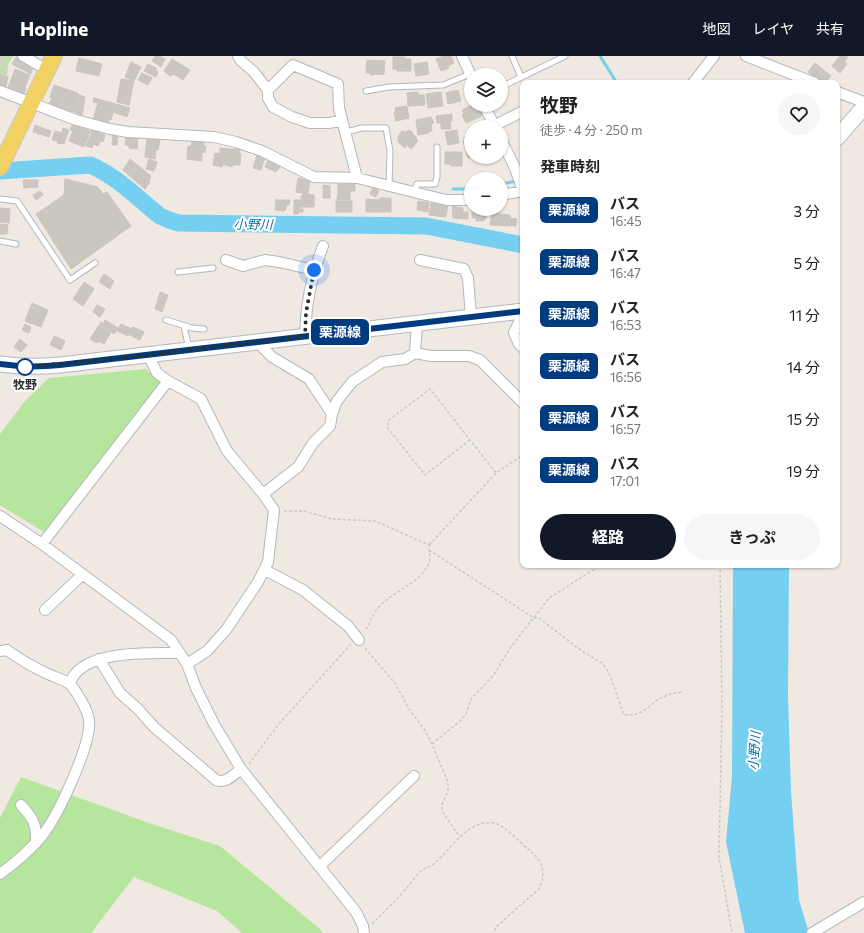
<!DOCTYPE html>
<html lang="ja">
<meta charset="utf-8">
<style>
:root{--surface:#fff;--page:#f6f6f6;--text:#222;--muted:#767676;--accent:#111827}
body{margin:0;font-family:Commissioner,"Noto Sans JP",sans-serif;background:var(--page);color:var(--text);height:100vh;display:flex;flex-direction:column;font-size:15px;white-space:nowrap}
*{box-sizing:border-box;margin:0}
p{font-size:13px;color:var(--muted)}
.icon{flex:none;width:22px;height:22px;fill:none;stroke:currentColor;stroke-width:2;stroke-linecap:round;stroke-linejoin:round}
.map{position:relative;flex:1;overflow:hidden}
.panel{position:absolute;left:520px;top:24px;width:320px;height:488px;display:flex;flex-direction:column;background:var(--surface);border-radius:8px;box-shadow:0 1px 3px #0004}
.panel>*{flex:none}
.badge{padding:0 8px;border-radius:6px;font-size:14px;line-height:26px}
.fabs{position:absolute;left:464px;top:12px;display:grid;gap:8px}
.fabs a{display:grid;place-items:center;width:44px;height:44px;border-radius:50%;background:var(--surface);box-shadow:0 1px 3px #0004;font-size:20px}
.you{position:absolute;width:20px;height:20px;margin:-10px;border:3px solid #fff;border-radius:50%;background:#1a73e8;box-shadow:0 0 0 6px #1a73e833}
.map>.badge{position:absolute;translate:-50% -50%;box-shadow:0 0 0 2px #fff}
h2{padding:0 20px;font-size:15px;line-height:36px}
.round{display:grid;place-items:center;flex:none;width:42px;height:42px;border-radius:21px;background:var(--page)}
.headline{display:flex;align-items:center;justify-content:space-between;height:68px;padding:0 20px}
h1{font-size:19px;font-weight:700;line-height:30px}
.primary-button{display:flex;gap:8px;margin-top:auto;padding:8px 20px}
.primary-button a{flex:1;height:46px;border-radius:24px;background:var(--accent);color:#fff;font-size:16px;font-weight:700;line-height:46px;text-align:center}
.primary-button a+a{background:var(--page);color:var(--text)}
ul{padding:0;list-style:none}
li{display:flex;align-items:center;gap:12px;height:52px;padding:0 20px}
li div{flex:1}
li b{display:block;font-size:15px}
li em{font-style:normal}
li .badge{min-width:44px;font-weight:700;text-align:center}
header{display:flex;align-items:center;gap:24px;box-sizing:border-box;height:56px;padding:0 20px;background:var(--accent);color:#fff}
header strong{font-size:19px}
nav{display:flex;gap:22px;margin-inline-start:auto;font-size:14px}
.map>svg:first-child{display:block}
.green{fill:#b6e59e}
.cemetery{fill:#c8d9b8}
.water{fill:#75cff0}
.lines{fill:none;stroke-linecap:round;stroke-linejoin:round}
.stream{stroke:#75cff0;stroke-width:3}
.river{stroke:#75cff0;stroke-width:17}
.building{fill:#cbc7bf;stroke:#cbc5ba}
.lane-casing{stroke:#b4b7c1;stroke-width:7}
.street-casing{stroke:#b4b7c1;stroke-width:12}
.secondary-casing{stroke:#b4b7c1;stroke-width:17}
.primary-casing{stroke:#c9c9c9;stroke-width:18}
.path{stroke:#c9c9c9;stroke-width:1.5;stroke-dasharray:3 2;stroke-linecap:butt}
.lane{stroke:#fff;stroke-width:5}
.street{stroke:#fff;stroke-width:10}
.secondary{stroke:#fff;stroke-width:15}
.primary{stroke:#f2d163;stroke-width:16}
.line-casing{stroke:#fff;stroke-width:9}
.line{stroke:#003b80;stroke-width:6}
.walk{stroke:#2e2e2e;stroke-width:4;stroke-dasharray:0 7.2}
.stop-dot{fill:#fff;stroke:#003b80;stroke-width:2}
.labels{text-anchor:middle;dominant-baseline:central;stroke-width:4;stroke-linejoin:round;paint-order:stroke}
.stop-label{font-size:12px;font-weight:bold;fill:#2e2e2e;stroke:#fff}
.water-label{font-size:13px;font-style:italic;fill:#0d6fa3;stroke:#fff}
</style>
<header>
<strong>Hopline</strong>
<nav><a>地図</a><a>レイヤ</a><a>共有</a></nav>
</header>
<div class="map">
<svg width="864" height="877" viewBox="0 0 864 877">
<rect width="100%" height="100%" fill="#efe9e1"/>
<path class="green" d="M146 313 163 329 47 478 0 449V378L25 345 49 322Z
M21 721 152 768 220 790 321 874 322 877H242L217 855 134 821 91 877H0V762Z"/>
<path class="cemetery" d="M0 0H13L8 9 7 20 0 19Z"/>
<path class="water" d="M733 509H789L788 640 791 735 799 844 809 877H745L726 786 732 721Z"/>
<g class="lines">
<path class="stream" d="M600 0 617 27
M501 128 517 125
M453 133H471"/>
<path class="river" d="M0 115 90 109C115 119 139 143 160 160L169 164 179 167 426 170 523 189"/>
</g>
<path class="building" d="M155 0H159L165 3 161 11 152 5Z
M444 0H451L454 7 448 10 449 12 441 15 436 3Z
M840 0 848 1 844 6 847 8 840 17 832 10Z
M16 1 33 10 31 18 12 8Z
M393 1H405V3H411V15H397V13H393Z
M79 2 102 8 99 20 76 15Z
M172 3 190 14 183 24 174 18 170 20 165 16 164 15Z
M367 4 385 5 384 18 370 19 371 17H366Z
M131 6 141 11 134 25 125 21Z
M427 6 429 18 416 20 414 8Z
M815 7 831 20 826 26 822 23 820 25 808 16Z
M148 8 156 12V15L158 16 156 21 144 15Z
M15 13 30 19 25 32H26L24 38 8 32Z
M142 17 152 22 148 29 138 24Z
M0 19 8 21 6 31 0 30Z
M121 23 134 25 129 49 117 46Z
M54 29 66 33 58 54 48 50 52 42 50 41Z
M67 33 79 38 73 56 60 52Z
M455 34V35L458 34 461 45 448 48 446 37Z
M418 36V39H424L425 49 408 50 407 37Z
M441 36 443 50 428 52 426 38Z
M80 39 85 41 82 59 74 56Z
M94 42 130 52 127 61 113 56 111 64 109 63 108 67 93 63 98 47 93 46Z
M472 49 473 50 478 49 482 60 466 67 462 59 464 58 462 54Z
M407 50 409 62 396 65 394 56 396 55 395 52Z
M452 58V65H450L451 73H441V67H437L436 60Z
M431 61 434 67 431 68 432 75H429V77L418 79 416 64Z
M35 69 51 75 49 81 33 76Z
M72 69 90 75 84 91 69 85 73 75 70 74Z
M63 72 69 74 64 88 62 87V88L57 87 58 85 52 84 55 75 62 77Z
M92 74 105 79 103 86 100 85 98 90 93 88 92 92 86 90Z
M408 74 413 76 412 77 417 82 416 83 418 85 411 93 407 89 405 92 398 86V80L402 75 407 76Z
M457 74 459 87 448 89 445 76Z
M113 79H118L117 89H112Z
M471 79V101L468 102 463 85 465 84 464 81Z
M126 81 138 82 137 93 129 92V89H125Z
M147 82 160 84 158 94H156L155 103 145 101Z
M192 86 204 87 203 90H206L205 97 202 96V105L187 103 188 90H191Z
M220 92 240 94 239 98H241L240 109H233L232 111 223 108 222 111 213 109 215 97 220 98Z
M445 96H462V110H451V108H445Z
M257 99 265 101 261 114 253 112Z
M130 103 151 120 149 125 150 126 145 133 123 114Z
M149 103 157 106 154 115 146 113Z
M268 104 280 111 276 116 265 111Z
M298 122 310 125 308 138 296 136Z
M65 123 98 131 103 138 107 136 131 170 71 213 36 158 64 139Z
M23 124H38V131L24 132Z
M338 128H355V135H350V144H337V140H338Z
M323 129 330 130V142H323Z
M373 131 379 135 376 141 370 138Z
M40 135 43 139 36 144 33 139Z
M303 138 314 139V151H299V153H303V156H299L298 158H294V144H301V140H303Z
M380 142H391V156H366V143L380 144Z
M276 143H277V144H290L289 149H286V154H284V155L275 154Z
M336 145H352V156H336Z
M418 145 429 147 428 156 417 154Z
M431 147 448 149 446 161 429 159Z
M452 150 463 152V156H468V163L453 162Z
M0 152 10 153 9 167 0 166Z
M472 153H489V157H486V163H484V165H476V162H472Z
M492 157 510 159V162L517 163 516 170 490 169Z
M0 168 8 169 7 178H0Z
M104 218 114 225 110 233 99 226Z
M84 226 94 233 83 250 73 243Z
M160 236 168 239 162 256 155 253Z
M32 247 48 254 41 271 25 265Z
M97 249 105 253 100 261 93 256Z
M105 264 118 272 114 278 111 276 104 288 98 285 97 287 90 283 101 266 103 268Z
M25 268 31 271 29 277 22 274Z
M121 268 132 273 128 280 117 275Z
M133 271 144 276 140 284 130 279Z
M54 280 65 285 61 294 50 289Z
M20 283 27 289 21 296 14 291Z"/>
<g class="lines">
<defs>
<path id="lane" d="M512 0 521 21
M501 31 565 0
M366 35 389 31 443 29 470 18
M346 76 362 72H386L390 95 389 130
M414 136 417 128H435L437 121V91
M0 143 17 145 70 224 95 207
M0 185 16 188
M178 216 213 212
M166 264 192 272 204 273
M184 270 189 293"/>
<path id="street" d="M23 0 47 14
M238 0 241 5 253 15 268 34V42L273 51 292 61 310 67H328L342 65
M462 0 471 20
M746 0 815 27
M693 27 714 0
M268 34 293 9 338 28 339 52 357 122
M0 35 76 64 110 73 128 76 214 81 236 86 262 95 314 121 357 122 446 144H471
M837 36 864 46
M484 49 495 71
M494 70 523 55
M501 83 515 112 523 135 501 139
M226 204 243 210 265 204 279 206 314 214
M420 204 464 213 468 222 471 261
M523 258 514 277 519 288 523 292
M417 267 415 297 431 300H469L480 304 523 347
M305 281C306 247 311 222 323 190
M259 285 263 292 272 301 309 323 332 358
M148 299 157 317 168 325 201 343 227 395 263 438 274 454 268 506 258 526 226 574 207 595 187 608
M263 438 298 411 313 387 330 370 332 358 337 345 352 326 382 306 405 303 415 297
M0 460 42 488 171 584 187 608 196 632 214 668 241 713 356 856 363 870 364 877
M42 488 168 325
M265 514 303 534 348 570 359 584
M45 554 82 519
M0 595 7 594C18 602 31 610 44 616 51 620 66 624 71 629 77 637 88 654 89 664 92 688 57 762 41 781 29 795 15 807 0 818
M99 603 120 637 138 653 154 671 216 724C226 728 233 719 241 713
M70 628C79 593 151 597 180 597
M21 749C33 762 37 769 36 787
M320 810 414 720
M812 877 864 846"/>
<path id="secondary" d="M837 82 864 51
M0 308C21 311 40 311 60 309L523 255"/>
<path id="primary" d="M0 111 54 0"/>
</defs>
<use href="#lane" class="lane-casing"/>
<use href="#street" class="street-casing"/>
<use href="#secondary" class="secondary-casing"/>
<use href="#primary" class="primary-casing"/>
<path class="path" d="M470 384 425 419 387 371 389 364 430 333 496 417
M284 455H304L332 463 375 465 429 489C429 494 431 503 429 507 420 527 398 533 383 547 372 556 372 564 365 575
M429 489 496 417 523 399
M429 494 534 562H539L579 593 602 607 609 617 624 659 638 658 648 652 657 644 670 638 682 636
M720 509 722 652 719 801 732 877
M365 592 395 627 409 653 424 673 432 688 448 726V735L442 749V755L459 780
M432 688 460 665 466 658 471 643 493 620 510 592 549 542 601 509
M249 708 278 669 351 588
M372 868C384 856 395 845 406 833 411 827 416 819 422 814 426 811 432 810 435 807 452 792 468 763 494 767 504 769 520 786 528 793 542 804 547 816 539 833L496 871 494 877"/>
<use href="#lane" class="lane"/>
<use href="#street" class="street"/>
<use href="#secondary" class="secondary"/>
<use href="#primary" class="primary"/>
</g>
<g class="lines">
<defs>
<path id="line" d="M0 308C20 311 40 311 60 309L523 255"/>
</defs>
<use href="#line" class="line-casing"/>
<use href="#line" class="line"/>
<path class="walk" d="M25 311C66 307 108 304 149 299 201 293 253 286 305 280L306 257 314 214"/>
</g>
<circle class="stop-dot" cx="25" cy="311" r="8"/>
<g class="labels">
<g class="stop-label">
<text x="25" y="328">牧野</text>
</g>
<g class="water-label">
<text transform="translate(253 168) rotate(1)">小野川</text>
<text transform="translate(754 695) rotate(-86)">小野川</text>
</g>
</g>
</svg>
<div class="fabs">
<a><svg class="icon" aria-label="layers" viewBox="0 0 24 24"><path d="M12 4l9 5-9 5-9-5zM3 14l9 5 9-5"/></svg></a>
<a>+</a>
<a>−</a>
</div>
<div class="you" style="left:314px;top:214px"></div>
<b class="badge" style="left:340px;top:276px;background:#003b80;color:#fff">栗源線</b>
<section class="panel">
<div class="headline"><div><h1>牧野</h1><p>徒歩 · 4 分 · 250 m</p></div><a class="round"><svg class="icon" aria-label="heart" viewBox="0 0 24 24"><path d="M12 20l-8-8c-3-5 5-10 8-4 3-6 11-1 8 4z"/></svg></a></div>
<h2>発車時刻</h2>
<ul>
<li><span class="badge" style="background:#003b80;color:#fff">栗源線</span><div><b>バス</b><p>16:45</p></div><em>3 分</em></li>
<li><span class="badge" style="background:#003b80;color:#fff">栗源線</span><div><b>バス</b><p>16:47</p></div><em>5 分</em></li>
<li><span class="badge" style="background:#003b80;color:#fff">栗源線</span><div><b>バス</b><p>16:53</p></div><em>11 分</em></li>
<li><span class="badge" style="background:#003b80;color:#fff">栗源線</span><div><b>バス</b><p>16:56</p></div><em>14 分</em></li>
<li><span class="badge" style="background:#003b80;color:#fff">栗源線</span><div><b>バス</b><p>16:57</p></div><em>15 分</em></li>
<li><span class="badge" style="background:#003b80;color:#fff">栗源線</span><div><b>バス</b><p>17:01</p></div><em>19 分</em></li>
</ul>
<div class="primary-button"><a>経路</a><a>きっぷ</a></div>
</section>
</div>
